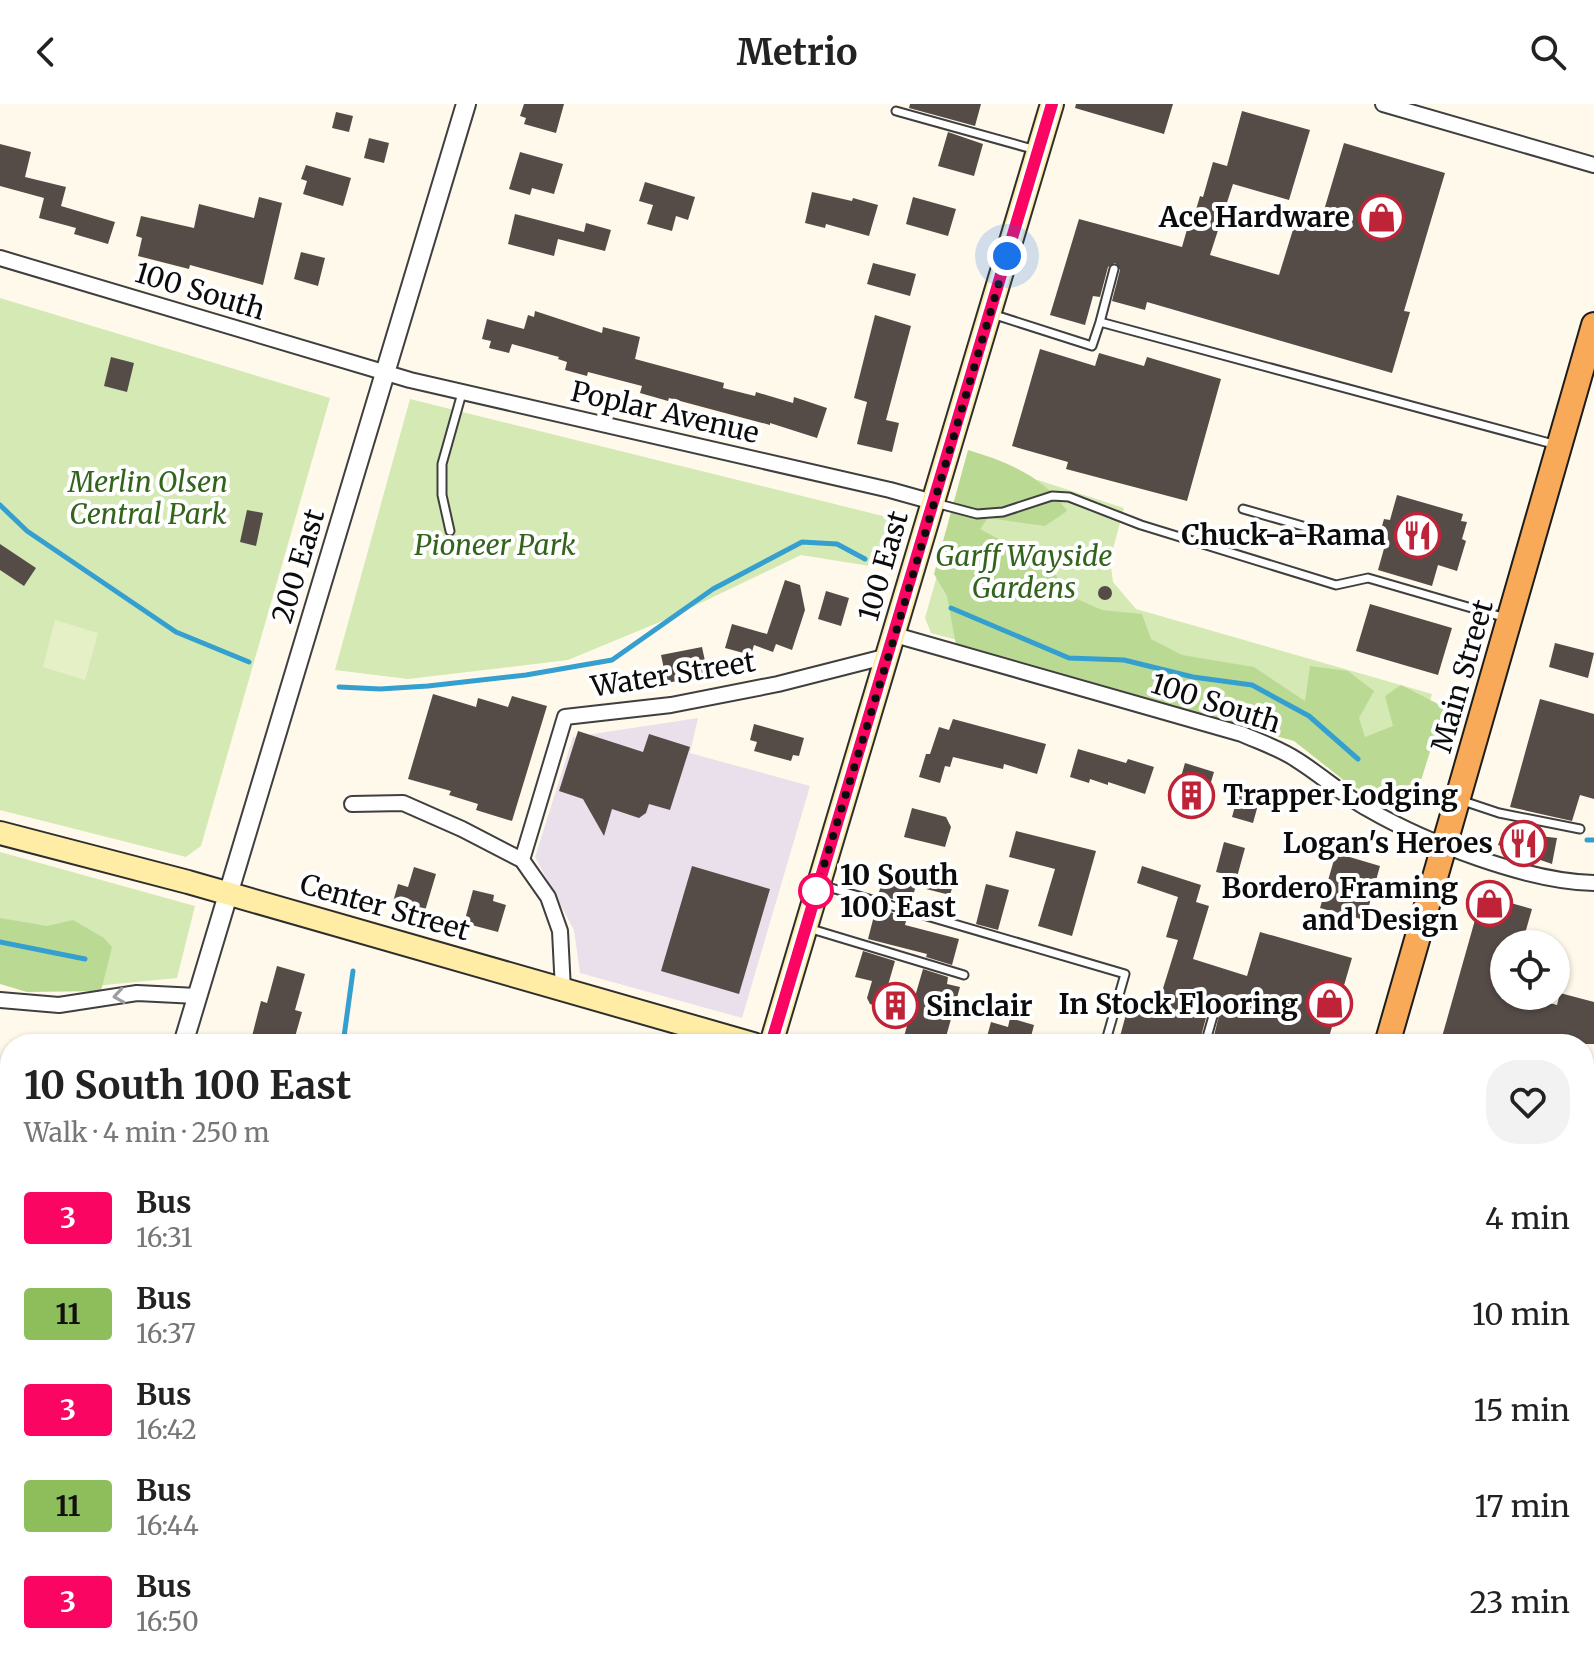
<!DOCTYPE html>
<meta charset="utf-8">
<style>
:root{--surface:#fff;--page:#f2f2f2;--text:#222;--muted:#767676}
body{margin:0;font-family:Merriweather,serif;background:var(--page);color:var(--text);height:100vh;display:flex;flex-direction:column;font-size:30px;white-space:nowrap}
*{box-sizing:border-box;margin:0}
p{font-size:26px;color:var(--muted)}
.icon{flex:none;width:44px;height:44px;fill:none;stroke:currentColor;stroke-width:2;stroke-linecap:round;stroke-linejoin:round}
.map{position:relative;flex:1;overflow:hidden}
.sheet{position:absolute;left:0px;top:930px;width:1594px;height:632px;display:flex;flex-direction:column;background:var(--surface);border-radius:32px 32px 0 0;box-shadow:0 2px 6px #0004}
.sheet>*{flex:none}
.badge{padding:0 16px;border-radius:6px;font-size:28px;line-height:52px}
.fabs{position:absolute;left:1490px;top:826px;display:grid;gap:16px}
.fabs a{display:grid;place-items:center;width:80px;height:80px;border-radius:50%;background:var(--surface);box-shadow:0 2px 6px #0004;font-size:40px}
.you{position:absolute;width:40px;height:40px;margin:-20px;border:6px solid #fff;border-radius:50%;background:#1a73e8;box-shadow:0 0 0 12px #1a73e833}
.map>.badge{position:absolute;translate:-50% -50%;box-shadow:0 0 0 4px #fff}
.round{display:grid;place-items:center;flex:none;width:84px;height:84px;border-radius:32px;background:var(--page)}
.head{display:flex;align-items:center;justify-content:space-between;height:136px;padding:0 24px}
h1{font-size:38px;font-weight:700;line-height:60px}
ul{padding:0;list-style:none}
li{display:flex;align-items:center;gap:24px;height:96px;padding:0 24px}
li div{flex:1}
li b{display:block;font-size:30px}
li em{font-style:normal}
li .badge{min-width:88px;font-weight:700;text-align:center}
header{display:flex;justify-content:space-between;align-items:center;height:104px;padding:0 24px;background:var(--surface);font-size:36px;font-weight:700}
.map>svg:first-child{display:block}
.industrial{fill:#e9e0eb}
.green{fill:#d5e9b5}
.forest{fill:#bada94}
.pitch{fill:#e6f0c7}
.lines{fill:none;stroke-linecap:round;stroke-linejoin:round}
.stream{stroke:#35a0cf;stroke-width:5}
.building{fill:#554c48}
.service-casing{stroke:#3f3f3f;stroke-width:11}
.minor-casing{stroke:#3f3f3f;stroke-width:18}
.tertiary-casing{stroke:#3f3f3f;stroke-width:22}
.secondary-casing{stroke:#2e2e2e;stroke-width:26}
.trunk-casing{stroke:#1d1d1d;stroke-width:28}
.service{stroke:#fff;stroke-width:7}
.minor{stroke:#fff;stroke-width:14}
.tertiary{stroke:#fff;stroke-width:18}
.secondary{stroke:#ffeda6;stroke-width:22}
.trunk{stroke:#f8aa59;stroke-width:24}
.oneway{stroke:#9e9e9e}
.line-casing{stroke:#fff;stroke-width:18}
.line{stroke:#fa0561;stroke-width:12}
.walk{stroke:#0c0c0c;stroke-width:8;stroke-dasharray:0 14.4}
.stop-dot{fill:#fff;stroke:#fa0561;stroke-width:4}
.labels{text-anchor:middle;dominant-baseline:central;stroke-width:8;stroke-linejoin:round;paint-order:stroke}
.poi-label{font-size:28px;font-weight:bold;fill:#0c0c0c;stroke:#fff;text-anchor:end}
.street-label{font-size:28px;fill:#0c0c0c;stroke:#fff}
.park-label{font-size:28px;font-style:italic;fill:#32641c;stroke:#fff}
.stop-label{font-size:28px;font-weight:bold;fill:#0c0c0c;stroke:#fff;text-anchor:start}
</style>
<header><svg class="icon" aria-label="back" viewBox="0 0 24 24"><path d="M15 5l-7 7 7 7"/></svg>Metrio<svg class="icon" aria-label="search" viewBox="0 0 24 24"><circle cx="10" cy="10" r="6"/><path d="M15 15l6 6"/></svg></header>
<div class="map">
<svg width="1594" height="1562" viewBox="0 0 1594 1562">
<rect width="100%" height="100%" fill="#fff9eb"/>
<path class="industrial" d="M698 614 690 649 810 682 742 914 580 869 574 826 535 753 573 633Z"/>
<path class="green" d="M0 194 330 294 201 742 186 753 0 706Z
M410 295 891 414 876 463 801 451 667 515 568 556 408 575 335 566Z
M1038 376 1124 404 1110 456 1113 478 1136 505 1432 590 1403 683 1292 626 931 529 925 514 949 429 1016 385Z
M0 748 195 802 177 874 53 886 0 873Z
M0 1349 10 1352V1385L0 1419Z
M916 1552H1165L1162 1562H950Z"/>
<path class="forest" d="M968 346C1006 357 1045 373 1067 407L1045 422 988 414 980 425 1006 439 1043 450 1068 491 1102 506 1142 510 1151 535 1182 551 1254 563 1305 597 1310 562 1348 567 1374 587 1359 614 1365 633 1393 622 1385 592 1401 581 1444 603 1418 686 1389 695 1351 682 1294 637 1063 574 956 541 947 492 934 470Z
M0 814 47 822 73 816 104 834 112 843 101 887 27 888 0 880Z"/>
<path class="pitch" d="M55 516 98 529 85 576 43 563Z"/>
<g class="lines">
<path class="stream" d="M0 401 27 427 176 528 249 558
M951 504 1069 554 1124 556 1193 573 1252 581 1309 612 1358 655
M339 583 380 585 428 582 526 571 612 556 713 485 802 438 837 440 865 455
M1587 736H1594
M0 838 85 855
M343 940 353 867
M120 1562 123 1552"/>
</g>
<path class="building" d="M524 0H564L556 29 524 20 526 14 520 12Z
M910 0H981L975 22 909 4Z
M1076 0H1173L1164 30 1075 4Z
M1242 7 1310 26 1289 96 1233 80 1210 151 1279 171 1296 116 1319 123 1344 39 1445 69 1404 207 1410 208 1392 269 1147 198 1145 206 1112 197 1120 166 1115 159 1108 163 1100 193 1093 192 1085 221 1050 211 1079 115 1182 143 1192 108 1195 109 1200 92 1203 93 1213 58 1227 62Z
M336 8 353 12 349 28 332 24Z
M948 28 983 40 974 72 938 62Z
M369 34 389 39 384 59 364 54Z
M0 40 31 48 25 73 66 83 61 102 115 118 108 140 74 130 76 124 39 114 44 94 0 82Z
M520 48 563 60 554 90 532 84 530 91 509 85Z
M306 61 351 74 343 102 303 90 307 77 301 75Z
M645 78 695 93 688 116 676 112 672 127 647 120 653 101 639 97Z
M812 88 852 97 853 94 878 101 869 132 826 120 825 124 805 119Z
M259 93 282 99 263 181 190 161 189 165 138 152 142 134 136 132 141 112 194 124 199 100 254 114Z
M913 93 956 105 948 132 906 120Z
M515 110 584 128 586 119 611 126 605 147 558 135 554 152 508 140Z
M301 148 325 154 318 182 294 175Z
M873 159 916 170 910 192 867 180Z
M535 207 602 229 603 223 640 233 635 255 724 279 723 284 755 292 756 288 793 299 794 293 827 304 817 334 770 319V321L669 294 668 297 640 289 642 282 588 268 587 272 565 266 567 258 558 255 559 253 512 240 509 249 489 244 491 237 482 235 487 215 524 225 528 211 534 213Z
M875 211 911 222 886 316 899 319 892 348 857 340 867 298 854 294Z
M1040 245 1095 262 1099 249 1144 262 1147 253 1221 275 1187 397 1066 365 1068 358 1012 342Z
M111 253 134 259 127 288 104 282Z
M1397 391 1463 410 1461 417 1467 418 1462 435 1466 437 1457 467 1438 461 1432 482 1378 466 1385 441 1377 439 1384 415 1390 416Z
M247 406 263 409 256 442 240 438Z
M0 440 36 464 24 482 0 466Z
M785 476 800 481 805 506 792 546 776 540 773 548 754 541 751 551 725 544 732 520 767 530Z
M1098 489a7 7 0 1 1 14 0a7 7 0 1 1-14 0Z
M826 487 849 494 841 522 818 515Z
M1370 500 1452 524 1438 571 1356 547Z
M1555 539 1594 549 1588 574 1549 563Z
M702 543 708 571 667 579 661 551Z
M433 590 476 603 478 594 508 603 512 592 547 602 512 717 476 706 478 700 449 691 451 687 408 675Z
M1540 595 1594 610V695L1580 691 1572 717 1510 703Z
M953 615 1046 640 1037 670 1004 660 1003 665 953 653 950 663 945 662 940 679 919 673 926 650H930L939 623 949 626Z
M754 620 804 634 799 652 793 651 791 657 754 647 757 638 750 636Z
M578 627 643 648 649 630 690 643 670 706 649 700 646 709 639 714 612 705 604 732 583 695 559 687Z
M1078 645 1126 659 1128 655 1154 663 1145 690 1108 678V681L1090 675 1089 679 1070 673Z
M1185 659 1214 668 1203 705 1174 697Z
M1240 684 1261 690 1253 719 1232 713Z
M912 704 946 713 951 723 945 743 904 733Z
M1016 727 1096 747 1072 832 1038 822 1055 765 1009 753Z
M1503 728 1557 734 1552 760 1498 741Z
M1224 738 1245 744 1237 773 1216 768Z
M1336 749 1380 762 1365 816 1320 804Z
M934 757 958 764 950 791 926 785Z
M692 762 770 785 739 890 661 867Z
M1142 762 1201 781 1196 798 1209 802 1193 855 1247 872 1260 828 1352 854 1327 940H1212L1219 911 1212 906 1207 910 1199 940H1118L1129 899 1156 907 1178 836 1166 833 1178 793 1137 779Z
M414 763 436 770 425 807 393 798 398 780 408 783Z
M884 772 916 781 911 800 878 791Z
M986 780 1009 786 998 826 976 820Z
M473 786 494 791 493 797 506 801 498 828 464 819Z
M1482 791 1532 805 1522 840H1504V892H1525L1557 901 1560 889 1594 898V940H1440Z
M876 804 907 813 905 821 959 835 952 861 926 853 927 850 868 835Z
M863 847 895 857 886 888 914 896 923 865 948 873 947 880 960 883 944 940H902L908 918 884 911 886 905 870 900 867 894 872 877 855 873Z
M277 862 305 870 295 906 302 908 293 940H250L261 897 267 899Z
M1010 914 1034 921 1029 940H985L991 918 1008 923Z"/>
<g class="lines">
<defs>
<path id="service" d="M896 7 1036 46
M992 210 1092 242 1100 218 1553 340
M1100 218 1114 165
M935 399 977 410 1003 408 1052 392 1069 393 1141 421 1336 481 1368 474 1506 514
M1243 405 1348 435
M450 427 442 391V360L462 289
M1460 696 1499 709 1580 725
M821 781 1125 870 1105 940
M808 824 964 871
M1205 940 1213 912
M0 1051 8 1025
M272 1562 275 1552
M1378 1562 1382 1552"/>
<path id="minor" d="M1383 0 1594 61
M0 154 410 276 890 386 933 398
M895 531 1242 630C1260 638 1281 645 1297 656 1321 671 1343 691 1368 705 1425 738 1528 778 1594 779
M352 700 403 699 462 725 522 756 548 793 560 827 563 886
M522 756 565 613 671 601 778 580 888 552
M0 896 59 901 137 889 197 892"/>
<path id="tertiary" d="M183 940 466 0
M1584 1180 1594 1183
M0 1309 10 1312
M839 1552 875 1562
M3 1562 10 1535"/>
<path id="secondary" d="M0 729 188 778 753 940
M771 940 1052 0
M593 1562 595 1552"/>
<path id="trunk" d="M1387 940 1594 221
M1208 1562 1211 1552"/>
</defs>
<use href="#service" class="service-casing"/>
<use href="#minor" class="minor-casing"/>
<use href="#tertiary" class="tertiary-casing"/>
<use href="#secondary" class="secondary-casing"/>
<use href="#trunk" class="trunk-casing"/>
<use href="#service" class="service"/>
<use href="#minor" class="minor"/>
<use href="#tertiary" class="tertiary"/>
<use href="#secondary" class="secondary"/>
<use href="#trunk" class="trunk"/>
</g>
<defs><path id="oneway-chevron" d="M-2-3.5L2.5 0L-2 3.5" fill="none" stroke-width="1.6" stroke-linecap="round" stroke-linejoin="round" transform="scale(2)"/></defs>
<use class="oneway" href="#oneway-chevron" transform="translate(119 892) rotate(171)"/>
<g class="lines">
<defs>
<path id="line" d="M771 940 1052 0"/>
</defs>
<use href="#line" class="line-casing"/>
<use href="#line" class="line"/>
<path class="walk" d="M816 787 895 531 1007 152"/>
</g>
<defs>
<symbol id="shop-ring" viewBox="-11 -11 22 22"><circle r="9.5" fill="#fff" stroke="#be2338" stroke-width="1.5"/><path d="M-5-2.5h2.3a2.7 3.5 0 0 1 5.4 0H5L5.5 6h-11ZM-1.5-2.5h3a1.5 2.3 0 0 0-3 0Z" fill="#be2338"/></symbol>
<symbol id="restaurant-ring" viewBox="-11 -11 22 22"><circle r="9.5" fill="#fff" stroke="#be2338" stroke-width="1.5"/><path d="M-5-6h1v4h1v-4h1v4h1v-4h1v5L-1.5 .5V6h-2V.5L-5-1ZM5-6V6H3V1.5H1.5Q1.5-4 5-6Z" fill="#be2338"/></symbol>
<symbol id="building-ring" viewBox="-11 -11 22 22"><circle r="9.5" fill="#fff" stroke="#be2338" stroke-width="1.5"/><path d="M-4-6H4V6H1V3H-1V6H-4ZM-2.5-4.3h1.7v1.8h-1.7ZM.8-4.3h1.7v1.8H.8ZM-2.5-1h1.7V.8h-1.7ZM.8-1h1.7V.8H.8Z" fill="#be2338"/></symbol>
</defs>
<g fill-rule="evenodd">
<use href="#shop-ring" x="1356" y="88" width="51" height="51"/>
<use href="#restaurant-ring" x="1392" y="406" width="51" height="51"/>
<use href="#building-ring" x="1166" y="666" width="51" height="51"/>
<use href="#restaurant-ring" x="1498" y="714" width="51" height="51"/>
<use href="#shop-ring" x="1464" y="774" width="51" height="51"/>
<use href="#shop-ring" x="1304" y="874" width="51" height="51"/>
<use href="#building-ring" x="870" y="876" width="51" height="51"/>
</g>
<circle class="stop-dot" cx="816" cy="787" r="16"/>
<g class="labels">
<g class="poi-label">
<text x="1350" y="113">Ace Hardware</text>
<text x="1386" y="431">Chuck-a-Rama</text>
<text x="1223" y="691" text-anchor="start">Trapper Lodging</text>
<text x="1493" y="739">Logan's Heroes</text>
<text x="1458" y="784">Bordero Framing<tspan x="1458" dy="32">and Design</tspan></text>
<text x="1298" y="900">In Stock Flooring</text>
<text x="926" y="902" text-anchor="start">Sinclair</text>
</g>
<g class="street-label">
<text transform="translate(200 187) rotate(17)">100 South</text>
<text transform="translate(665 308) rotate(13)">Poplar Avenue</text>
<text transform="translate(298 462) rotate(-73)">200 East</text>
<text transform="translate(883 462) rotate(-74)">100 East</text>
<text transform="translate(673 570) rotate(-9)">Water Street</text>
<text transform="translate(1462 572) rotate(-74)">Main Street</text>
<text transform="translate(1216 599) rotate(18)">100 South</text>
<text transform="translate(385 803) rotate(16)">Center Street</text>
</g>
<g class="park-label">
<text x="148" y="378">Merlin Olsen<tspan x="148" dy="32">Central Park</tspan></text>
<text x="495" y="441">Pioneer Park</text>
<text x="1024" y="452">Garff Wayside<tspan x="1024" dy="32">Gardens</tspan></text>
</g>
<g class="stop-label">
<text x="840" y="771">10 South<tspan x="840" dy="32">100 East</tspan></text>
</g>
</g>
</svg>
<div class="fabs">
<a><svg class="icon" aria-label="locate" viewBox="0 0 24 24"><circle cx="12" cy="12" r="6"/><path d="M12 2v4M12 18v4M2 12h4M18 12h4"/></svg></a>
</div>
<div class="you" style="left:1007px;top:152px"></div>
<section class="sheet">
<div class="head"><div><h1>10 South 100 East</h1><p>Walk · 4 min · 250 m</p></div><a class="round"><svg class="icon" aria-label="heart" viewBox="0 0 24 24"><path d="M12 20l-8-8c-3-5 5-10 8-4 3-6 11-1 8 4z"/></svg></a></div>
<ul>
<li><span class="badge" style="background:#fa0561;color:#fff">3</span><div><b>Bus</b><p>16:31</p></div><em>4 min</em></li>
<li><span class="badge" style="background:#8ebe5b;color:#111">11</span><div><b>Bus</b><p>16:37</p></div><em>10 min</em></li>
<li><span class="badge" style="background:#fa0561;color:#fff">3</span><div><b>Bus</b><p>16:42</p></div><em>15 min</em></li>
<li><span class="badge" style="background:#8ebe5b;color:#111">11</span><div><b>Bus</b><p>16:44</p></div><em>17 min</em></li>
<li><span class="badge" style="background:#fa0561;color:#fff">3</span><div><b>Bus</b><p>16:50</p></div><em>23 min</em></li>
</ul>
</section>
</div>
